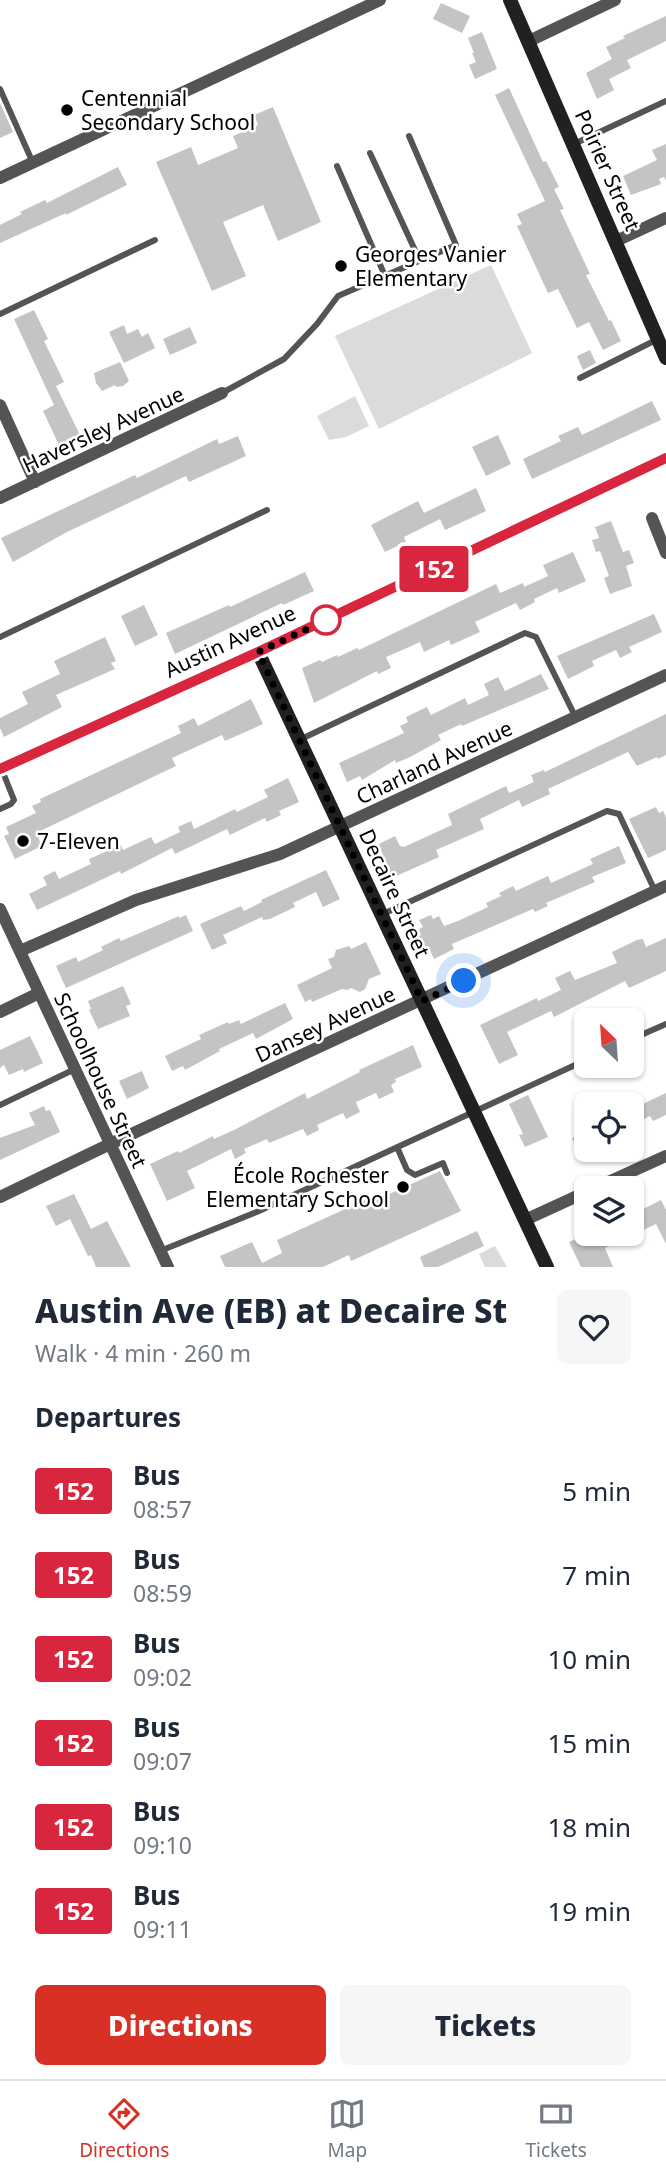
<!DOCTYPE html>
<meta charset="utf-8">
<style>
:root{--surface:#fff;--page:#f6f6f7;--text:#1f2937;--muted:#747a83;--line:#e0e1e3;--accent:#d93025}
body{margin:0;font-family:"Noto Sans",sans-serif;background:var(--page);color:var(--text);height:100vh;display:flex;flex-direction:column;font-size:26px;white-space:nowrap}
*{box-sizing:border-box;margin:0}
p{font-size:23px;color:var(--muted)}
.icon{flex:none;width:38px;height:38px;fill:none;stroke:currentColor;stroke-width:2;stroke-linecap:round;stroke-linejoin:round}
.map{position:relative;height:1267px;overflow:hidden}
.sheet{display:flex;flex-direction:column;background:var(--surface);flex:1}
.sheet>*{flex:none}
.badge{padding:0 14px;border-radius:5px;font-size:24px;line-height:46px}
.needle{width:46px;rotate:335deg}
.fabs{position:absolute;left:574px;top:1008px;display:grid;gap:14px}
.fabs a{display:grid;place-items:center;width:70px;height:70px;border-radius:10px;background:var(--surface);box-shadow:0 2px 5px #0004;font-size:35px}
.you{position:absolute;width:35px;height:35px;margin:-18px;border:5px solid #fff;border-radius:50%;background:#1a73e8;box-shadow:0 0 0 10px #1a73e833}
.map>.badge{position:absolute;translate:-50% -50%;box-shadow:0 0 0 4px #fff}
h2{padding:0 35px;font-size:26px;line-height:63px}
.round{display:grid;place-items:center;flex:none;width:74px;height:74px;border-radius:10px;background:var(--page)}
.summary{display:flex;align-items:center;justify-content:space-between;height:119px;padding:0 35px}
h1{font-size:33px;font-weight:800;line-height:52px}
.action{display:flex;gap:14px;margin-top:auto;padding:14px 35px}
.action a{flex:1;height:80px;border-radius:10px;background:var(--accent);color:#fff;font-size:28px;font-weight:800;line-height:80px;text-align:center}
.action a+a{background:var(--page);color:var(--text)}
ul{padding:0;list-style:none}
li{display:flex;align-items:center;gap:21px;height:84px;padding:0 35px}
li div{flex:1}
li b{display:block;font-size:26px}
li em{font-style:normal}
li .badge{min-width:77px;font-weight:700;text-align:center}
.tabs{display:flex;justify-content:space-around;align-items:center;height:98px;border-top:2px solid var(--line);background:var(--surface);font-size:19px;color:var(--muted)}
.tabs a{display:grid;justify-items:center;gap:4px}
.tabs .current{color:var(--accent)}
.map>svg:first-child{display:block}
.green{fill:#dbdbdb}
.building{fill:#c4c4c4}
.lines{fill:none;stroke-linecap:round;stroke-linejoin:round}
.lane{stroke:#545454;stroke-width:6}
.street{stroke:#545454;stroke-width:12}
.secondary{stroke:#212121;stroke-width:14}
.line-casing{stroke:#fff;stroke-width:16}
.line{stroke:#d7263d;stroke-width:10}
.walk{stroke:#000;stroke-width:7;stroke-dasharray:0 12.6}
.poi-dot{fill:#000;stroke:#fff;stroke-width:2.5}
.stop-dot{fill:#fff;stroke:#d7263d;stroke-width:3.5}
.labels{text-anchor:middle;dominant-baseline:central;stroke-width:5;stroke-linejoin:round;paint-order:stroke}
.poi-label{font-size:21px;fill:#000;stroke:#fff;text-anchor:start}
.street-label{font-size:21px;fill:#000;stroke:#fff}
</style>
<div class="map">
<svg width="666" height="1267" viewBox="0 0 666 1267">
<rect width="100%" height="100%" fill="#fff"/>
<path class="green" d="M491 265 532 353 379 429 335 336Z
M355 396 369 426 346 437 329 440 317 416Z
M495 1246 507 1267H485L479 1254Z"/>
<path class="building" d="M441 3 470 16 462 33 433 19Z
M666 16V41L627 60 631 68 609 79 614 90 597 99 586 73 612 59 606 47 625 38 623 36Z
M482 32 497 69 475 79 469 65 476 62 472 53H474L468 38Z
M509 88 543 162 546 161 559 187 554 189 564 209 560 210 590 274 586 275 609 321 611 320 621 341 603 350 589 322 577 328 558 289 548 293 517 226 522 224 517 214 545 201 495 95Z
M0 103 13 132 0 138Z
M273 107 321 222 278 241 263 205 223 222 246 276 212 291 156 162 191 147 198 165 238 148 233 136 258 125 254 115Z
M666 144V181L664 177 659 179 661 184 631 195 623 176 657 160 652 150Z
M118 167 127 185 66 215V213L0 243V225L22 214 20 212 45 200 47 203Z
M34 310 48 339 44 341 64 382 56 386 80 435 59 445 43 411 54 405 14 319Z
M124 325 127 334 138 329 142 337 148 333 155 348 124 363 109 332Z
M190 327 197 343 170 355 163 339Z
M590 350 596 363 583 370 577 356Z
M120 362 129 381 123 386 116 387 115 385 102 391 96 383 94 373Z
M652 401 661 420 532 479 523 459 561 441 558 436 578 427 582 435Z
M498 435 511 464 486 476 472 447Z
M238 436 246 456 189 482 186 476 67 532 13 562 1 538 135 475 137 478 217 439 219 444Z
M476 488 486 511 445 530 440 519 404 537 406 542 385 552 371 525 418 501 424 513Z
M611 521 623 552 629 550 634 563 626 566 632 586 610 594 604 578 609 576 600 551 596 552 592 540 599 538 595 527Z
M573 552 586 581 559 593 557 588 534 599 535 602 520 610 516 603 475 622 480 632 451 645 449 640 424 652 420 642 407 648 386 657 391 668 378 674 377 671 314 703 302 668 320 660 322 662 337 655 338 657 357 648 359 650 496 584 500 593 523 583 524 587 548 576 543 565Z
M305 572 314 591 283 605 282 603 175 654 166 633 229 605 230 607Z
M144 605 158 635 135 646 121 616Z
M654 614 662 632 629 647 632 652 620 658 616 650 592 661 594 666 568 679 557 656Z
M105 637 116 661 111 663 115 669 56 695 62 707 4 737 0 728V718L28 704 22 692 60 674 54 661Z
M541 674 549 689 462 726 461 724 438 735 441 740 410 757 396 763 395 760 362 780 360 776 347 782 339 763 404 733 400 726 408 722 406 717 427 707 431 715 465 698 468 705 489 695 484 684 498 677 505 691Z
M251 699 263 724 225 741 222 735 172 758 176 766 36 833 42 846 15 859 4 836 9 834 6 827 36 813 32 806 41 802 40 799 181 733 178 726 194 718 198 726Z
M666 714V755L658 759 657 757 637 766 628 752 548 789 550 794 522 807 519 800 480 819 484 829 436 850 439 857 394 877 389 871 379 844 395 836 400 846 404 847 452 825 448 814 506 786 509 793 534 782 531 775 544 770 545 772Z
M288 778 299 802 279 811 281 815 267 822 265 818 230 835 227 829 175 854 172 848 121 874 120 871 37 910 29 894 47 885 43 877 55 871 59 879 91 864 89 859 121 845 123 850 151 837 155 844 180 832 178 827 191 821 194 829 235 809 237 812 268 797 264 790Z
M656 807 659 813 663 811 666 817V850L648 858 629 819Z
M619 846 626 863 592 877 595 882 546 903 548 906 535 912 533 909 452 944 454 949 434 959 428 946 424 947 419 936 421 935 419 929 423 927 419 920 431 915 433 919 439 916 444 926 458 921 488 907 486 903 501 896 499 893 513 886 516 891 548 876 551 883 593 864 590 859Z
M326 870 340 899 323 907 316 892 293 903 295 907 270 919 263 920 262 917 223 935 227 943 212 950 200 924 241 906 244 911 262 902 261 900Z
M186 915 193 931 66 988 56 966 76 957 78 962 103 950 101 947 119 938 121 941 179 916V918Z
M666 938V971L629 988 625 981 554 1017 551 1011 507 1032 518 1055 499 1064 480 1025 537 998 538 1001 561 990 555 978 570 971 575 980 617 963 612 952 637 940 643 939 646 947Z
M366 942 381 974 369 979 365 989 360 992 351 988 347 990 342 989 312 1002 311 999 305 1002 297 985 332 968 328 959 334 957 336 950 349 946 351 949Z
M123 986 131 1004 126 1006 130 1016 98 1029 89 1010 91 1009 88 1001Z
M285 1003 293 1019 256 1039 253 1033 219 1049 220 1051 185 1070 183 1066 172 1071 165 1056 201 1039 199 1035 228 1022 229 1024 239 1020 241 1024Z
M30 1036 43 1063 24 1072 23 1069 9 1075 4 1065 0 1068V1050Z
M413 1045 422 1067 395 1079 396 1082 391 1085 394 1092 379 1099 376 1093 356 1102 360 1112 346 1119 343 1113 317 1125 319 1130 307 1136 303 1129 269 1143 267 1139 244 1149 246 1153 235 1159 231 1149 187 1171 195 1188 167 1201 150 1164 178 1151 179 1153 213 1136 214 1139 234 1130 305 1093 307 1099 360 1072 359 1070Z
M142 1071 149 1088 127 1099 119 1081Z
M666 1093V1115L653 1121 650 1116 632 1125V1109Z
M528 1095 548 1137 525 1147 519 1135 523 1134 509 1104Z
M44 1106 46 1111 50 1110 60 1132 0 1160V1138L35 1125 29 1113Z
M586 1132V1146L578 1150 572 1138Z
M440 1171 461 1211 351 1261 349 1255 323 1267H225L220 1256 252 1242 262 1263 282 1253 277 1240 365 1200 367 1204Z
M74 1194 91 1229 107 1221 131 1267H96L91 1255 88 1256 70 1219 56 1226 46 1206Z
M632 1195 639 1211 661 1200 666 1210V1244L656 1224 605 1248 613 1267H581L569 1242 586 1234H632Z
M477 1231 484 1246 438 1267H424L420 1257Z"/>
<g class="lines">
<path class="lane" d="M0 89 33 163
M574 144 666 101
M370 153 420 261
M337 166 385 276
M0 314 155 240
M580 378 656 340
M222 393 284 359 317 324 338 296 456 245 409 136
M0 637 267 510
M299 740 525 633 536 637 575 716
M0 809 11 804 14 800 2 770
M383 914 607 811 619 814 655 891
M632 1039 666 1024
M0 1105 75 1069
M397 1147 407 1170 415 1175 443 1163 447 1173
M160 1251 259 1211 586 1060"/>
<path class="street" d="M529 41 615 0
M0 178 380 0
M616 241 666 218
M0 405 35 482
M0 498 222 393
M652 518 666 553
M0 909 168 1267
M20 951 136 900 280 854 666 675
M0 1012 39 993
M595 1188 666 1156
M0 1197 110 1144 666 886
M525 1220 586 1192"/>
<path class="secondary" d="M510 0 666 358
M258 652 547 1267
M0 769 258 652 666 458"/>
</g>
<g class="lines">
<defs>
<path id="line" d="M0 769 258 652 666 458"/>
</defs>
<use href="#line" class="line-casing"/>
<use href="#line" class="line"/>
<path class="walk" d="M326 620 333 617 258 652 422 1001 464 981"/>
</g>
<g class="poi-dot">
<circle cx="67" cy="110" r="7"/>
<circle cx="341" cy="266" r="7"/>
<circle cx="23" cy="841" r="7"/>
<circle cx="403" cy="1187" r="7"/>
</g>
<circle class="stop-dot" cx="326" cy="620" r="14"/>
<g class="labels">
<g class="poi-label">
<text x="81" y="98">Centennial<tspan x="81" dy="24">Secondary School</tspan></text>
<text x="355" y="254">Georges Vanier<tspan x="355" dy="24">Elementary</tspan></text>
<text x="37" y="841">7-Eleven</text>
<text x="389" y="1175" text-anchor="end">École Rochester<tspan x="389" dy="24">Elementary School</tspan></text>
</g>
<g class="street-label">
<text transform="translate(608 170) rotate(66)">Poirier Street</text>
<text transform="translate(103 429) rotate(-25)">Haversley Avenue</text>
<text transform="translate(230 641) rotate(-25)">Austin Avenue</text>
<text transform="translate(434 762) rotate(-25)">Charland Avenue</text>
<text transform="translate(395 893) rotate(65)">Decaire Street</text>
<text transform="translate(325 1024) rotate(-25)">Dansey Avenue</text>
<text transform="translate(101 1080) rotate(65)">Schoolhouse Street</text>
</g>
</g>
</svg>
<div class="fabs">
<a><svg class="needle" viewBox="-14 -14 28 28"><path d="M0-13l5 13h-10z" fill="#e53935"/><path d="M0 13l5-13h-10z" fill="#747a83"/></svg></a>
<a><svg class="icon" aria-label="locate" viewBox="0 0 24 24"><circle cx="12" cy="12" r="6"/><path d="M12 2v4M12 18v4M2 12h4M18 12h4"/></svg></a>
<a><svg class="icon" aria-label="layers" viewBox="0 0 24 24"><path d="M12 4l9 5-9 5-9-5zM3 14l9 5 9-5"/></svg></a>
</div>
<div class="you" style="left:464px;top:981px"></div>
<b class="badge" style="left:434px;top:569px;background:#d7263d;color:#fff">152</b>
</div>
<section class="sheet">
<div class="summary"><div><h1>Austin Ave (EB) at Decaire St</h1><p>Walk · 4 min · 260 m</p></div><a class="round"><svg class="icon" aria-label="heart" viewBox="0 0 24 24"><path d="M12 20l-8-8c-3-5 5-10 8-4 3-6 11-1 8 4z"/></svg></a></div>
<h2>Departures</h2>
<ul>
<li><span class="badge" style="background:#d7263d;color:#fff">152</span><div><b>Bus</b><p>08:57</p></div><em>5 min</em></li>
<li><span class="badge" style="background:#d7263d;color:#fff">152</span><div><b>Bus</b><p>08:59</p></div><em>7 min</em></li>
<li><span class="badge" style="background:#d7263d;color:#fff">152</span><div><b>Bus</b><p>09:02</p></div><em>10 min</em></li>
<li><span class="badge" style="background:#d7263d;color:#fff">152</span><div><b>Bus</b><p>09:07</p></div><em>15 min</em></li>
<li><span class="badge" style="background:#d7263d;color:#fff">152</span><div><b>Bus</b><p>09:10</p></div><em>18 min</em></li>
<li><span class="badge" style="background:#d7263d;color:#fff">152</span><div><b>Bus</b><p>09:11</p></div><em>19 min</em></li>
</ul>
<div class="action"><a>Directions</a><a>Tickets</a></div>
</section>
<nav class="tabs">
<a class="current"><svg class="icon" aria-label="directions" viewBox="0 0 24 24"><path d="M12 3l9 9-9 9-9-9zM9 14v-3h6M13 9l2 2-2 2"/></svg>Directions</a>
<a><svg class="icon" aria-label="map" viewBox="0 0 24 24"><path d="M3 6l6-2 6 2 6-2v14l-6 2-6-2-6 2zM9 4v14M15 6v14"/></svg>Map</a>
<a><svg class="icon" aria-label="tickets" viewBox="0 0 24 24"><path d="M3 7h18v10H3zM15 7v10"/></svg>Tickets</a>
</nav>
